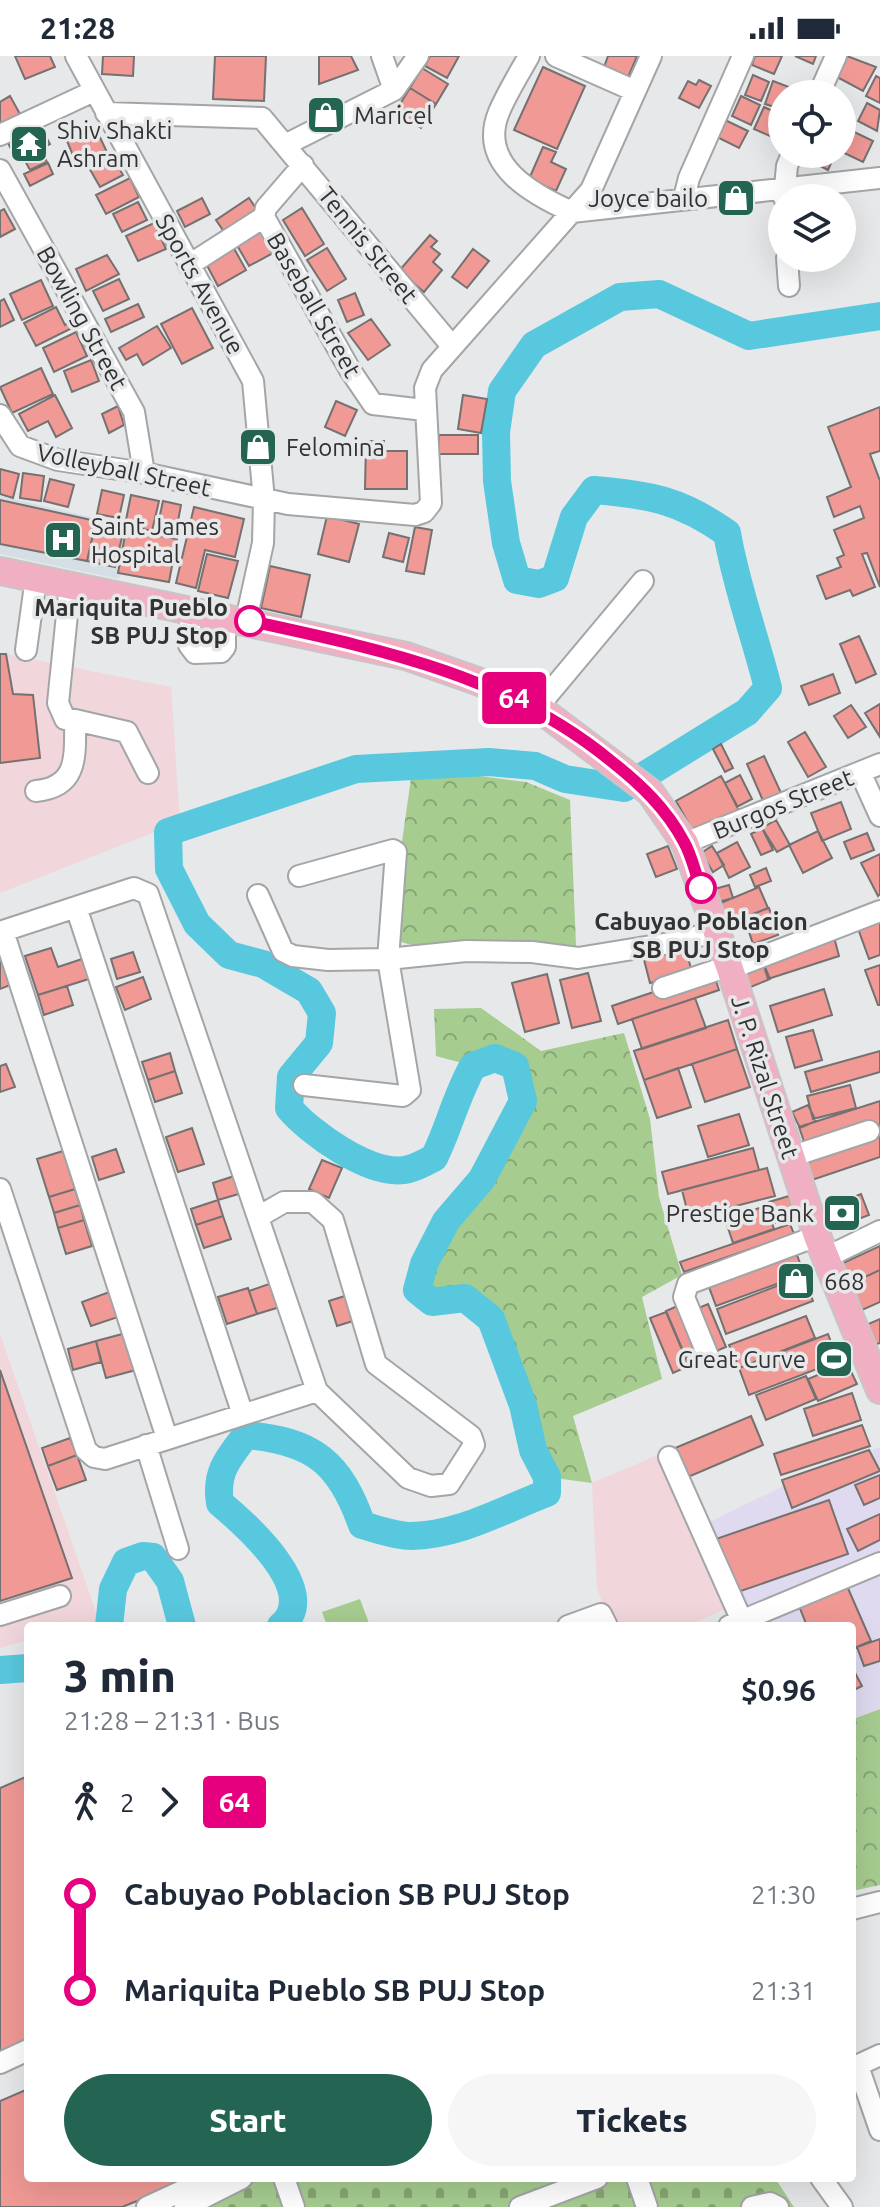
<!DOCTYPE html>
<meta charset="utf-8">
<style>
:root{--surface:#fff;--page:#f6f6f7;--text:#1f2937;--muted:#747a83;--accent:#236452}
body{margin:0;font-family:Ubuntu,sans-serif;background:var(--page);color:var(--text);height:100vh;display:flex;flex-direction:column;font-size:30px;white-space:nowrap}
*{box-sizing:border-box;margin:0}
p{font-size:26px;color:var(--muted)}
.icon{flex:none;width:44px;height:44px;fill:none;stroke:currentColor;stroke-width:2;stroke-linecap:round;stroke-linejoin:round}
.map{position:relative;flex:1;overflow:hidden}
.sheet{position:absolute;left:24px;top:1566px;width:832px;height:560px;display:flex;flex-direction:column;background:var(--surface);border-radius:8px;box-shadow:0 8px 32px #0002}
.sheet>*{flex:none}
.badge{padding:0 16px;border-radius:6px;font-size:28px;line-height:52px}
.tools{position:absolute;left:768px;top:24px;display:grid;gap:16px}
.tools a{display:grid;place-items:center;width:88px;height:88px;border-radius:50%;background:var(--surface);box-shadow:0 8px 32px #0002;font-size:40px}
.map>.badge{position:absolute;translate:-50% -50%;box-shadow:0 0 0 4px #fff}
.legs{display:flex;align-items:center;gap:12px;height:88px;padding:0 40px;font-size:26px}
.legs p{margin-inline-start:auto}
.headline{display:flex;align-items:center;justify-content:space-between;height:136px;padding:0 40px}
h1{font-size:44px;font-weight:800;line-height:60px}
.action{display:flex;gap:16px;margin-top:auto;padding:16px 40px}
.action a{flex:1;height:92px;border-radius:48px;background:var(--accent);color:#fff;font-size:32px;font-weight:800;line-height:92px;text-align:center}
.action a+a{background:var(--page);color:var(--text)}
ul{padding:0 40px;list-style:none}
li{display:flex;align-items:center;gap:28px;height:96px;font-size:30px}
li i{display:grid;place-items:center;width:12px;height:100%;margin:0 10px;background:currentColor}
li i::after{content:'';width:20px;height:20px;margin:-10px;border:6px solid;border-radius:50%;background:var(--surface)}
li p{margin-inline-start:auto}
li:first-child i{background:linear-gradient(#0000 50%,currentColor 0)}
li:last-child i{background:linear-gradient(currentColor 50%,#0000 0)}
.status{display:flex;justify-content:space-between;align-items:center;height:56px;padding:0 40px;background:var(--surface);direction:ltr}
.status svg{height:22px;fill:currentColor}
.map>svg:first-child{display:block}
.commercial{fill:#dfdaf0}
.industrial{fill:#f1d6db}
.built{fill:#d6dee5}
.forest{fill:url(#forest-crowns)}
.cemetery{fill:url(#cemetery-stones)}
.green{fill:#a6cc90}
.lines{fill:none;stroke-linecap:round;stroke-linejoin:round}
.river{stroke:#58c8de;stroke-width:28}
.building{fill:#f09995;stroke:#747170;stroke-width:2}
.minor-casing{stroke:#a3a5a7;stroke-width:24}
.major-casing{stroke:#c6c6c6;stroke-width:30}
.minor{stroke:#fff;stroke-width:20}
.major{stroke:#f1afc4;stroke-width:26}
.line-1-casing{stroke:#fff;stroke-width:18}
.line-1{stroke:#e6007e;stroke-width:12}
.stop-1-dot{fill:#fff;stroke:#e6007e;stroke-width:4}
.labels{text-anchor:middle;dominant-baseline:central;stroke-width:7;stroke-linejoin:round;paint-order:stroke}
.poi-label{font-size:24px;fill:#323233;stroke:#e6e8ea;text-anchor:start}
.street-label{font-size:24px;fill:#323233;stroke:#e6e8ea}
.stop-label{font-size:24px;font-weight:bold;fill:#323233;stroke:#e6e8ea;text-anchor:end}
</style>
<div class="status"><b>21:28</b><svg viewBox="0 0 49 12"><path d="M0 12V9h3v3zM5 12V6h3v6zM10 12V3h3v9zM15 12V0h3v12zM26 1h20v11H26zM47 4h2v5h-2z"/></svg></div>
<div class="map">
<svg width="880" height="2151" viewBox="0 0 880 2151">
<defs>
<pattern id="forest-crowns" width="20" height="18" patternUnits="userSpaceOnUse" patternTransform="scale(2)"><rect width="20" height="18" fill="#a6cc90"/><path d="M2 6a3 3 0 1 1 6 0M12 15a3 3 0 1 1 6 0" fill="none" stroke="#88a676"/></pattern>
<pattern id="cemetery-stones" width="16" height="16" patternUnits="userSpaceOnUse" patternTransform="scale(2)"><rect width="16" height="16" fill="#a6cc90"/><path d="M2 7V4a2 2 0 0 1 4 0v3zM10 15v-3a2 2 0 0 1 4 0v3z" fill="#88a676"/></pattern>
</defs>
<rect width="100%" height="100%" fill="#e6e8ea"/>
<path class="commercial" d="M880 1391V1653L856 1662 852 1671V1570H725L739 1564 699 1471 802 1421Z"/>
<path class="industrial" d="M6 598 171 631 180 766 0 837V707L40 701 33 639 13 638Z
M0 1278 99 1565 81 1570H28V1584L0 1592Z
M665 1396 733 1550 687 1570H611L597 1532 592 1427Z"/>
<path class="built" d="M0 440 129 470 119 523 0 498Z"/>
<path class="forest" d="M464 718 526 726 570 744 576 890C542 892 409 903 389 878L411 722Z
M481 952 541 995 624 977 650 1063 659 1141 682 1219 642 1241 662 1323 573 1360 592 1427 547 1421 533 1394 523 1349 491 1263 465 1242 432 1246 417 1234 424 1208 446 1165 482 1123 523 1045 514 1010 495 1002 473 1010 436 1000 434 953Z
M880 1653V1829L852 1835V1671L856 1662Z"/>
<path class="cemetery" d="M233 2122H775L794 2151H176Z"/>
<path class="green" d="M360 1543 370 1570H327L322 1556Z"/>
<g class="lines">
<path class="river" d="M109 1570 113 1533 126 1506 143 1500 153 1501 170 1525 182 1570
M281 1570C323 1536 245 1468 220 1447 215 1417 228 1402 246 1379 313 1385 340 1406 362 1469 377 1473 395 1480 411 1480 460 1479 502 1454 547 1437V1421L533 1394 523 1349 491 1263 465 1242 432 1246 417 1234 424 1208 446 1165 482 1123 523 1045 515 1010 495 1002 473 1010C456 1040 449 1072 434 1102 425 1106 414 1113 404 1114 369 1119 310 1077 289 1052L291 1021 319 987 322 957 309 935 263 908 229 899 197 868 169 813 168 776 356 713 489 706 535 710 565 723 624 732 747 656 768 632C755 580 736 530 727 477 680 444 651 439 594 434L574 461 555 522 539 528 517 524 506 487 497 425 496 376 502 335 534 289 620 241 659 238 749 280 880 260
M0 1614 28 1612"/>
</g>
<path class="building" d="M15 0H50L55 11 25 23Z
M103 0H134L133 20 102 18Z
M215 0H266L264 45 213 43Z
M319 0H351L358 14 319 28Z
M430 0H459L447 22 425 10Z
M608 0H637L627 24 603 14Z
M755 0H782L774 18 752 9Z
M795 0H816L813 8Z
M847 0 876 11 863 35 837 21Z
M543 11 585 30 557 93 514 74Z
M422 12 448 28 436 48 410 32Z
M753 19 769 26 761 45 745 39Z
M876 20 880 22V47L866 40Z
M699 24 711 30 699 52 679 42 688 25 696 29Z
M773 25 789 31 787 38H782L781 53 765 48Z
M410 32 436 48 421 72 395 56Z
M10 40 20 58 0 69V46Z
M741 40 760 49 751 69 732 60Z
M867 47 880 54 877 75 858 65Z
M764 51 782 59 777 83 754 73Z
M842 60 852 65 842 83Z
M725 64 748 75 739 92 717 81Z
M40 70 50 88 17 105 8 87Z
M96 73 106 94 76 107 67 85Z
M850 74 873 85 863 106 842 96Z
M543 91 556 96 551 106 566 113 556 135 529 123Z
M42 97 47 106 30 114 25 105Z
M110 97 123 119 100 131 88 110Z
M804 98H835L828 114 803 101Z
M48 107 53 118 30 130 24 118Z
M130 122 139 141 106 158 96 139Z
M202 142 210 158 185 171 177 155Z
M249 142 260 158 227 180 216 164Z
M138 146 147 164 122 176 113 158Z
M302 152 324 188 305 200 283 164Z
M4 153 15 173 0 181V155Z
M154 167 166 193 138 205 126 180Z
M259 169 275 196 249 210 234 184Z
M430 179 437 185 431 191 440 198 433 206 442 214 424 236 399 215Z
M231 187 246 214 218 230 203 202Z
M327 192 346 223 327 235 307 204Z
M473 193 489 205 467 232 452 221Z
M107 199 119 218 86 235 76 213Z
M119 223 129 243 103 255 93 235Z
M41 224 53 250 22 264 10 238Z
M355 237 364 259 347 266 338 244Z
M4 243 14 264 0 271V245Z
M138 248 144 261 111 276 105 263Z
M56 251 65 269 71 265 74 271 36 290 24 267Z
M192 252 213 292 182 308 161 268Z
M371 263 390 289 368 304 348 277Z
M157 270 171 292 143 309 137 298 126 304 119 292Z
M76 276 87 300 54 316 43 292Z
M91 304 99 325 72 336 64 315Z
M41 312 53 338 12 357 0 331Z
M55 339 72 372 56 381 48 365 28 375 19 358Z
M463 339 487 343 481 377 458 373Z
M336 345 357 354 345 380 325 371Z
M118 350 124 369 109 377 102 358Z
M880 351V395L870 398 880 425V531L867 497 862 498 875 531 853 540 850 534 826 543 817 520 841 511 837 502 844 499 834 474 864 462 860 450 834 461 827 441 851 431 828 371Z
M439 379H478V398H439Z
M366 385H384V395H407V433H365Z
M0 413 19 418 13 442 0 438Z
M23 417 44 420 41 445 20 442Z
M50 423 74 429 68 451 44 445Z
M102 434 124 439 119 462 97 458Z
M131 439 159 445 152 475 125 469Z
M0 444 96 465 87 505 0 488Z
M163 445 181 449 175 481 156 477Z
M194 451 244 463 235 501 205 494 196 532 176 527Z
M327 460 359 468 349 506 318 498Z
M96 465 114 469 111 479 122 481 115 511 87 505Z
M415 471 432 474 424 518 406 515Z
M126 474 177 483 169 526 118 517Z
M389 477 409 482 403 506 383 501Z
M207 498 238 505 228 542 198 535Z
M270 510 310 519 301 561 261 552Z
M859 580 876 618 856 627 840 588Z
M0 598H6L13 638 33 639 40 702 0 707Z
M833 618 840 637 809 649 801 630Z
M880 648V681L865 657Z
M851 649 866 671 848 682 834 660Z
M805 676 826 711 808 721 788 686Z
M721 688 733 712 725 716 713 693Z
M764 700 782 739 764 747 747 708Z
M740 719 752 743 737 751 725 727Z
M721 720 740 755 695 779 676 745Z
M841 746 851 773 822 785 811 757Z
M776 764 790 789 777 796 762 772Z
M762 772 773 794 761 799 751 778Z
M818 775 832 802 803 817 789 789Z
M867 777 874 794 851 803 844 786Z
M737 786 750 811 729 822 717 797Z
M668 790 677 813 656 821 647 798Z
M712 790 724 809 713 816 701 797Z
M880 798V838L878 840 861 807Z
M766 812 771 825 755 831 750 819Z
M729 829 733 842 715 847 711 834Z
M759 831 768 852 725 870 716 849Z
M769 852 778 879 753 888 744 861Z
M880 859V899L869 903 856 867Z
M834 881 839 900 768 923 762 904Z
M685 889 692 917 650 927 643 900Z
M51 892 58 911 88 901 95 921 38 939 25 900Z
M133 896 140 916 117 923 111 903Z
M0 898 13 928 0 933Z
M762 904 770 923 746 933 737 914Z
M880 909V949H878L865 914Z
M713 916 719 934 618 968 612 950Z
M588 917 601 965 572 972 560 924Z
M547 918 559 967 525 976 512 927Z
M143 921 151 943 125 954 116 931Z
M67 930 73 949 44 959 38 939Z
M824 933 832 959 778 976 770 950Z
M695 942 706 972 642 993 632 963Z
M728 964 737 993 644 1024 634 995Z
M813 974 822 1004 795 1012 786 981Z
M737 993 750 1031 705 1046 692 1008Z
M880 995V1016L811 1036 805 1016Z
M170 997 175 1015 148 1024 142 1006Z
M6 1008 15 1031 0 1036V1010Z
M678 1012 691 1051 657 1062 644 1024Z
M175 1015 182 1037 155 1046 148 1024Z
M850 1029 856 1052 813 1063 807 1040Z
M880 1045V1070L807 1094 799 1071Z
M808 1049 816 1065 800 1072 792 1056Z
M739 1058 749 1089 708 1101 698 1070Z
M192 1072 204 1108 178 1116 166 1081Z
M880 1072V1101L809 1125 800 1100Z
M753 1092 759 1114 668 1138 662 1116Z
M116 1093 124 1116 99 1124 92 1101Z
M63 1095 75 1133 49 1141 37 1103Z
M322 1104 342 1112 329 1142 309 1133Z
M767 1112 775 1140 689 1162 682 1134Z
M237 1119 242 1137 218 1144 213 1127Z
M75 1133 80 1149 54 1157 49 1141Z
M861 1138 869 1159 823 1177 815 1156Z
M789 1140 796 1160 776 1167 769 1146Z
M218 1144 223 1160 196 1169 191 1153Z
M80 1149 84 1164 58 1172 54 1157Z
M766 1150 774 1173 733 1187 725 1163Z
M223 1160 231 1183 204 1192 196 1169Z
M84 1164 92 1190 66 1198 58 1172Z
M790 1168 794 1178 684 1216 680 1206Z
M880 1190V1214L850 1228 841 1208Z
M797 1199 804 1218 716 1250 709 1231Z
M880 1214V1246L862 1254 850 1228Z
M803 1220 813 1245 726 1278 717 1253Z
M275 1226 283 1250 257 1258 249 1235Z
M248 1232 257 1258 227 1268 218 1241Z
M112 1235 121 1260 91 1270 82 1246Z
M348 1239 356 1264 337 1270 329 1245Z
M682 1248 705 1303 689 1309 666 1255Z
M708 1248 726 1291 714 1296 696 1253Z
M666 1256 689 1310 673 1317 650 1262Z
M806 1260 815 1282 739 1312 729 1289Z
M880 1263V1287L874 1289 866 1269Z
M126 1277 136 1314 106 1322 96 1285Z
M828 1278 838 1305 749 1339 739 1312Z
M96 1285 101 1306 73 1314 68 1293Z
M847 1307 857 1328 818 1345 808 1323Z
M0 1314 72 1522 0 1545Z
M806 1320 816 1343 766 1364 756 1339Z
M852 1337 861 1364 813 1380 804 1353Z
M751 1360 763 1389 681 1424 668 1395Z
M862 1369 870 1390 781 1419 774 1398Z
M70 1382 77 1399 48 1410 42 1392Z
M869 1394 880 1415 792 1452 782 1424Z
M77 1399 86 1424 57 1434 48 1410Z
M880 1419V1442L864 1449 855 1429Z
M829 1444 848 1498 732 1538 713 1484Z
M880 1458V1484L858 1495 847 1473Z
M847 1530 871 1585 852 1593V1570H807L799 1550Z
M880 1583V1605L864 1610 857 1591Z
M852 1611 862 1630 852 1635Z
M28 1720V1984L0 1996V1732Z
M28 2033V2122H172L175 2130 122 2151H0V2045Z"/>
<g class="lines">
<defs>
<path id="minor" d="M76 0 253 325 264 444 263 487 246 564
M382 0 394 34
M529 0C519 18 507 37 499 56 477 109 534 139 572 156L880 122
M556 0 635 35
M819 38 836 0
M106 57 262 62 451 289
M0 79 94 35
M287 88 394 34 418 0
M303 109 266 152 264 161 350 314 373 348 424 354
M0 114 134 356 144 417
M684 142 689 122 743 0
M784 142 787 110 792 98
M787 202 789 230
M189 209 264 161
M0 359 20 390 58 404 144 417 288 448 415 459 424 456 431 447 425 332 432 314 591 134 651 0
M191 553 189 589 195 597 221 596 225 591V560
M26 594 36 522
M536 653 643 525
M75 664 127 676 148 717
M861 718 880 760
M36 735C79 731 75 699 75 664L65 663 58 647 70 529
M685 787 880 708
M299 820 393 794 396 796 388 903 410 1034 403 1040 304 1029
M258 839 283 895 293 900 328 904 388 903 466 895 532 896 578 902 682 885 716 875
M76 851 242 1356
M3 875 167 1382
M0 876 134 832 148 838 317 1335 105 1403 94 1401 86 1394 0 1133
M730 913 880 855
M663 932 729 910
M790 1101 869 1075
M260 1160 284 1146H313L333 1164 376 1308 471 1380 474 1389 449 1428 431 1430 408 1422 317 1335
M825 1202 880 1175
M708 1300 684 1241 688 1228 817 1180
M146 1389 178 1493
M669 1401 742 1565
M0 1559 60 1540
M568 1570 601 1558 607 1570
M729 1570 880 1507
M852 1853 880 1846
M0 2007 28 1994
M858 2010 880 2074
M852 2012 880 1999
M284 2122 294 2151
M637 2122 647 2151
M821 2122 842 2151
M147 2151 210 2122
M185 2151 242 2122
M520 2151 597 2122
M752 2151 770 2147 778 2151"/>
<path id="major" d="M0 515 406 600 480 626 545 657 650 736 685 787 730 913 817 1180 880 1334"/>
</defs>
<use href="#minor" class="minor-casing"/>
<use href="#major" class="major-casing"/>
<use href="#minor" class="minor"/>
<use href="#major" class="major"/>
</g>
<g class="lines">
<defs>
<path id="line-1" d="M250 565C379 593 507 619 611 705 640 728 666 752 684 786 692 800 695 817 701 832"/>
</defs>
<use href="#line-1" class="line-1-casing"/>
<use href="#line-1" class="line-1"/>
</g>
<defs>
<symbol id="shop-square" viewBox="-11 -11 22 22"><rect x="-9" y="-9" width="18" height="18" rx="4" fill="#236452" stroke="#e6e8ea"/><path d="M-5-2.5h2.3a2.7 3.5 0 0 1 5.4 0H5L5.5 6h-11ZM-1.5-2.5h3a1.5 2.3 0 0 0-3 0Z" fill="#fff"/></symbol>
<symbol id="temple-square" viewBox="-11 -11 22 22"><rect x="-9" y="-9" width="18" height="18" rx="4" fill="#236452" stroke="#e6e8ea"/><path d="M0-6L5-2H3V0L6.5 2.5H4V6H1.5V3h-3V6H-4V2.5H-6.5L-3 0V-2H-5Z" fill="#fff"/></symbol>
<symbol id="hospital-square" viewBox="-11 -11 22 22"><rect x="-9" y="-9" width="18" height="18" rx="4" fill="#236452" stroke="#e6e8ea"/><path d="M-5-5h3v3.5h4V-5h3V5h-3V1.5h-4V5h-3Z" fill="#fff"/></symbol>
<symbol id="bank-square" viewBox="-11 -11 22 22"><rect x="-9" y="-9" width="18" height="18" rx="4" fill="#236452" stroke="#e6e8ea"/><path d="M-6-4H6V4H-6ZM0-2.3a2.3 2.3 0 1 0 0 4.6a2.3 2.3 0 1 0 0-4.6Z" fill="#fff"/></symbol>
<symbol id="stadium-square" viewBox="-11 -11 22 22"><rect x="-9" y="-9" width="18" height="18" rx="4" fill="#236452" stroke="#e6e8ea"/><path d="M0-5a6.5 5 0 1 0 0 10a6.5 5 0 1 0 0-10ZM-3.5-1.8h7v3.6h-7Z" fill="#fff"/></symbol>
</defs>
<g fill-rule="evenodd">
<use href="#shop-square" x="304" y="37" width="44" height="44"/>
<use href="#temple-square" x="7" y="66" width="44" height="44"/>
<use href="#shop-square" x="714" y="120" width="44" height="44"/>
<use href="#shop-square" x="236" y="369" width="44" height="44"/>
<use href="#hospital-square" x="41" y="462" width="44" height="44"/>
<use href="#bank-square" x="820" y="1135" width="44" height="44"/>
<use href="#shop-square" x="774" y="1203" width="44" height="44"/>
<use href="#stadium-square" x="812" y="1281" width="44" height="44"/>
</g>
<g class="stop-1-dot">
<circle cx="250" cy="565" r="14"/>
<circle cx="701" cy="832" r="14"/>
</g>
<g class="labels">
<g class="poi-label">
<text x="354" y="59">Maricel</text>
<text x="57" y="74">Shiv Shakti<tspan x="57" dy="28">Ashram</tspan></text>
<text x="708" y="142" text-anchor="end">Joyce bailo</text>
<text x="286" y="391">Felomina</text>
<text x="91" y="470">Saint James<tspan x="91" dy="28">Hospital</tspan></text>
<text x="814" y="1157" text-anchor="end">Prestige Bank</text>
<text x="824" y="1225">668</text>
<text x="806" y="1303" text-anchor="end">Great Curve</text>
</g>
<g class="street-label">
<text transform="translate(368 189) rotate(51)">Tennis Street</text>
<text transform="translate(200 228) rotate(61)">Sports Avenue</text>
<text transform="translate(314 249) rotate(60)">Baseball Street</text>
<text transform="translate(82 262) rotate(61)">Bowling Street</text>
<text transform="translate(124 414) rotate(12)">Volleyball Street</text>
<text transform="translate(783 748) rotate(-22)">Burgos Street</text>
<text transform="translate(765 1021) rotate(72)">J. P. Rizal Street</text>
</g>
<g class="stop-label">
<text x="228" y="551">Mariquita Pueblo<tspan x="228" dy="28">SB PUJ Stop</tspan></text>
<text x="701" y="865" text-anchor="middle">Cabuyao Poblacion<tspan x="701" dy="28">SB PUJ Stop</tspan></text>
</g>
</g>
</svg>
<div class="tools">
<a><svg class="icon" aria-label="locate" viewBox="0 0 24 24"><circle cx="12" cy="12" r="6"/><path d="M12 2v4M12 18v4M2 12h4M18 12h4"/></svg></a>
<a><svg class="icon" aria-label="layers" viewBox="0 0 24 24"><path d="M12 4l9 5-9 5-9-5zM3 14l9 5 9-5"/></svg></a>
</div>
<b class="badge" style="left:514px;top:642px;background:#e6007e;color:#fff">64</b>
<section class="sheet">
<div class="headline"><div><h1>3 min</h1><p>21:28 – 21:31 · Bus</p></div><b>$0.96</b></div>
<div class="legs"><svg class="icon" aria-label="walk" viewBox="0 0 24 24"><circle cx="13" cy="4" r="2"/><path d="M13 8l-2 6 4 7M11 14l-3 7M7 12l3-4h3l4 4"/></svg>2<svg class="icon" aria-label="forward" viewBox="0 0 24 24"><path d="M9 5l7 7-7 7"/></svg><b class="badge" style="background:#e6007e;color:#fff">64</b></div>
<ul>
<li><i style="color:#e6007e"></i><b>Cabuyao Poblacion SB PUJ Stop</b><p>21:30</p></li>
<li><i style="color:#e6007e"></i><b>Mariquita Pueblo SB PUJ Stop</b><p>21:31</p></li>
</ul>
<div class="action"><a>Start</a><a>Tickets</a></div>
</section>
</div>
